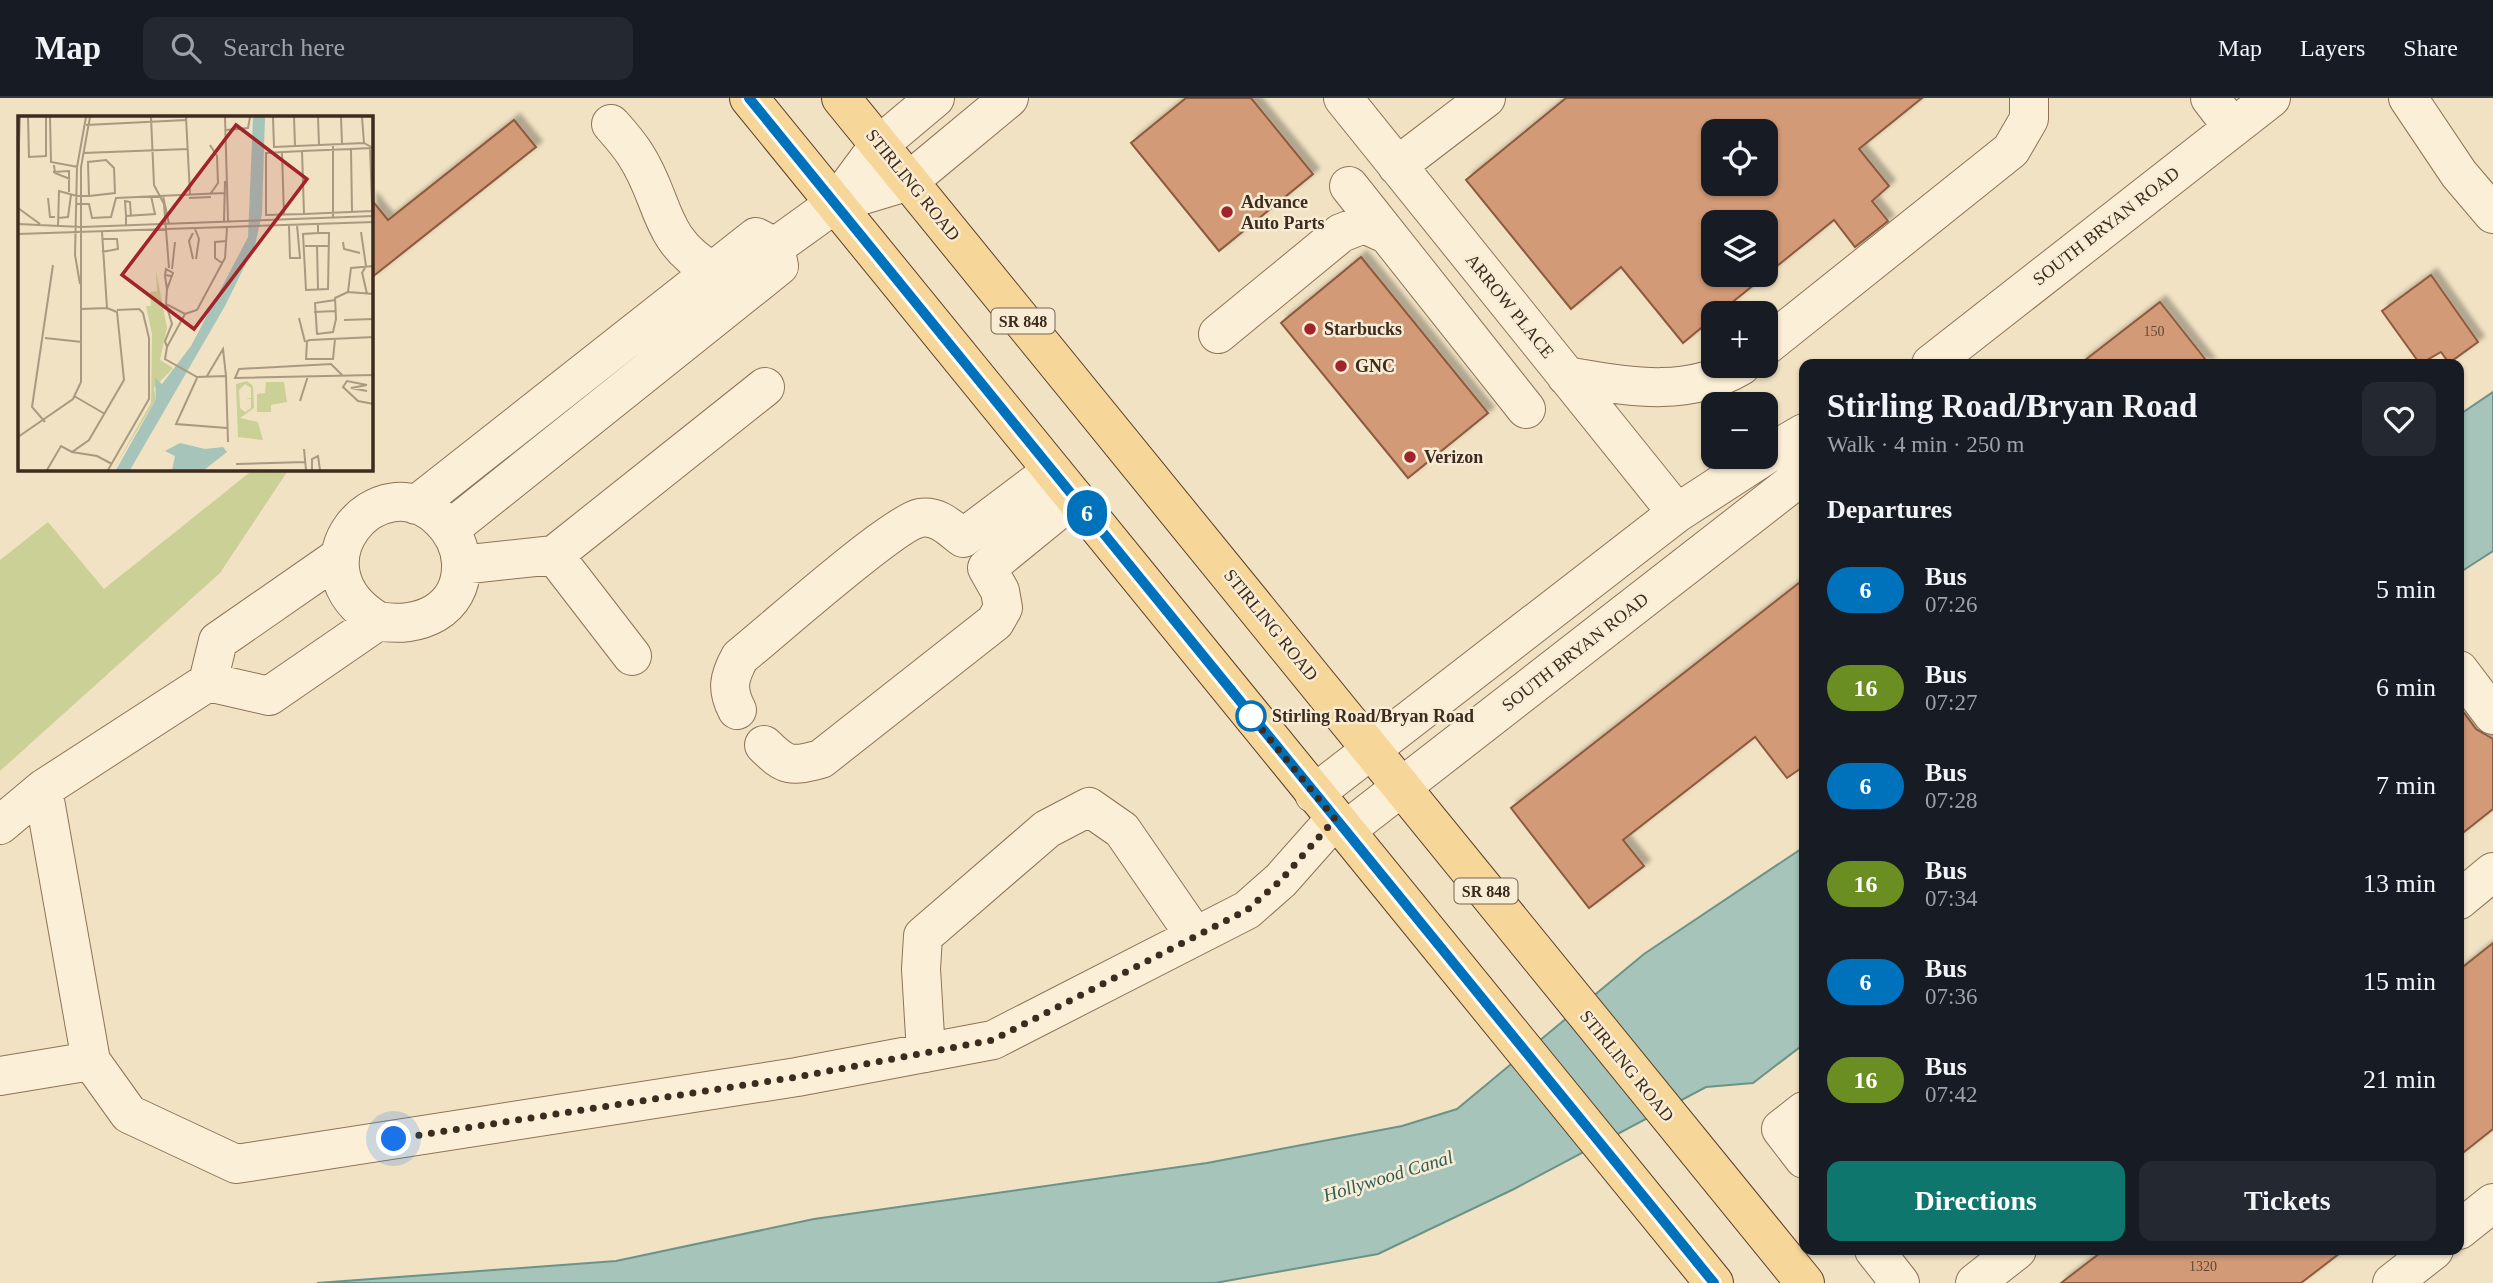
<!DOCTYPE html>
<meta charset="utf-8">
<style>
:root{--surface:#171b24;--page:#242831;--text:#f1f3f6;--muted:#9ea1a6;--line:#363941;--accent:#0f766e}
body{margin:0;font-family:Georgia,serif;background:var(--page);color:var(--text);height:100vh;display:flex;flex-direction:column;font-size:26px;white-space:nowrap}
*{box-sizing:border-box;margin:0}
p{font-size:23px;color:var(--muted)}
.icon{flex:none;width:38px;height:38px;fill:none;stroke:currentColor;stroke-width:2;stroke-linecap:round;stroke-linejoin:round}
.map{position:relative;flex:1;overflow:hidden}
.drawer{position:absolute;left:1799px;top:261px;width:665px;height:896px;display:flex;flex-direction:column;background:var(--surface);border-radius:14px;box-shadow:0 2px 5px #0004}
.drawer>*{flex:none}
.badge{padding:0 14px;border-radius:23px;font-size:24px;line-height:46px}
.controls{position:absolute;left:1701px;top:21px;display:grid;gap:14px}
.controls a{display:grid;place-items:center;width:77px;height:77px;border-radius:14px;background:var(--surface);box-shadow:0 2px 5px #0004;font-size:35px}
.you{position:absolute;width:35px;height:35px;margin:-18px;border:5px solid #fff;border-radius:50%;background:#1a73e8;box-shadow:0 0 0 10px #1a73e833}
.map>.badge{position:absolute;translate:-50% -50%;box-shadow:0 0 0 4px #fff}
h2{padding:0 28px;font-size:26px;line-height:63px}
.round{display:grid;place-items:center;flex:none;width:74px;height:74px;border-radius:14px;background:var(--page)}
.overview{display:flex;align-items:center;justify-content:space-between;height:119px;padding:0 28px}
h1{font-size:33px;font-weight:600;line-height:52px}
.cta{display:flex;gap:14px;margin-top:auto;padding:14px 28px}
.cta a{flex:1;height:80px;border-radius:14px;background:var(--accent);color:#fff;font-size:28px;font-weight:600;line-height:80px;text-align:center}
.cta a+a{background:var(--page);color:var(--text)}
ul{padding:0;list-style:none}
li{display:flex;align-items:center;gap:21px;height:98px;padding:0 28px}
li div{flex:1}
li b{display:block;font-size:26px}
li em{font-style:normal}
li .badge{min-width:77px;font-weight:700;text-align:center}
header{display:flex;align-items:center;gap:42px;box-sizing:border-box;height:98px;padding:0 35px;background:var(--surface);border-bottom:2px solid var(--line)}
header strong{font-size:33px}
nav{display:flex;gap:38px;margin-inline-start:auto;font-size:24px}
.search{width:490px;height:63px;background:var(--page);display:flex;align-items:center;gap:18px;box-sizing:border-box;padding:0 24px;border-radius:14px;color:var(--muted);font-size:26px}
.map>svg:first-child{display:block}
.green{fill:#cbd096}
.water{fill:#a6c4ba;stroke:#6b9388;stroke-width:2}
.building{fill:#d29a77;stroke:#8e5a3d;stroke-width:2;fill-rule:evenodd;filter:url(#shadow)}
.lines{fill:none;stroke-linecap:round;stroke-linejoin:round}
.minor-casing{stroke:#8d7358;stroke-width:40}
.major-casing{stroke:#5a412d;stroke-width:40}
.minor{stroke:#fbefd7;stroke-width:38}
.major{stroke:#f6d699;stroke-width:38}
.line-casing{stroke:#fff;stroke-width:16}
.line{stroke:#0072bc;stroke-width:10}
.walk{stroke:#3c2b1e;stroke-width:7;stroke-dasharray:0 12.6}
.poi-dot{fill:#a02429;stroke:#f8ecd4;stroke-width:2.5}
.stop-dot{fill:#fff;stroke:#0072bc;stroke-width:3.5}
.labels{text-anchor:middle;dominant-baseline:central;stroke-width:5;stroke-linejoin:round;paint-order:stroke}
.number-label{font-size:14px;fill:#624734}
.shield{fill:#f8ecd4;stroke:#746555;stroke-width:2}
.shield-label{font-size:16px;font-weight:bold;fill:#3c2b1e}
.street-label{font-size:18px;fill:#3c2b1e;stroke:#f8ecd4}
.poi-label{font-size:18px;font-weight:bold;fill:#3c2b1e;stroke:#f8ecd4;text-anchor:start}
.stop-label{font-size:18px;font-weight:bold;fill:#3c2b1e;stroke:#f8ecd4;text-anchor:start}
.water-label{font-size:19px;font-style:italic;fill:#2c5d58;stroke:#f8ecd4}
.inset-road{fill:none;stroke:#a99981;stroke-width:2}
.view{fill:#a02429;fill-opacity:0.15;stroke:#a02429;stroke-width:3.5}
.inset-edge{fill:none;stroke:#3c2b1e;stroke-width:3.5}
</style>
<header>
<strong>Map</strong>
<div class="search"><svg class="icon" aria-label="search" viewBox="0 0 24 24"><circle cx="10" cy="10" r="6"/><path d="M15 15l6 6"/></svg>Search here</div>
<nav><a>Map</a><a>Layers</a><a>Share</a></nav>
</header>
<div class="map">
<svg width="2493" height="1185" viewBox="0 0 2493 1185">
<defs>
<filter id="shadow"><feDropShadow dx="6" dy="-6" stdDeviation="2" flood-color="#0004"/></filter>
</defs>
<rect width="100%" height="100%" fill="#f1e2c3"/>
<path class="green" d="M254 371H289L220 475 0 673V462L48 424 104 491Z"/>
<path class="water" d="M2493 294V453L2459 475V317Z
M1804 749V946L1753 985 1706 989 1514 1091 1378 1156 1215 1185H317L616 1163 814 1121 1207 1065 1402 1028 1457 1011 1644 856Z"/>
<path class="building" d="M1186 0H1251L1313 76 1219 153 1131 45Z
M1566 0H1922L1859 51 1889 88 1872 103 1888 123 1855 149 1834 122 1719 215H1713V220L1683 245 1621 169 1571 211 1466 82ZM1713 33H1766V86H1713ZM1713 124H1766V177H1713Z
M514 22 536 49 371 180V101L388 122Z
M1361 159 1488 315 1408 380 1281 225Z
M2431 177 2478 244 2449 265 2441 254 2420 266 2382 213Z
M2160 204 2209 266H2080Z
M1804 481V668L1787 680 1755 639 1623 742 1644 768 1589 810 1511 710Z
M2459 608 2476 631 2493 641V711L2459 738Z
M2493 845V1031L2459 1058V872Z
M2104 1152H2344L2301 1185H2061Z"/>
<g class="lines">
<defs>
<path id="minor" d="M1343 0 1677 415
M2210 0 2233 30
M2408 0 2459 76 2493 116
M611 26C619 35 628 45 635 56 666 103 656 140 712 173
M1397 68 1486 0
M1349 88 1526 311
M836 105 909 83 1009 0
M775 149 836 105 879 47 935 0
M1218 236 1341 135 1364 126 1386 136
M1766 248 2011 52 2029 21V0
M1931 266 2271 0
M1566 278C1627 288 1685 301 1741 268
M1766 357 1804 335
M416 407 756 139 775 149 779 168 450 431
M554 457 632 558
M339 459 218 543 208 584 269 598 378 523C418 531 463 513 461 465 460 448 453 434 441 422 379 361 287 469 378 523
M461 467 554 457 765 289
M2459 572 2493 617
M208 584 43 691 91 963 129 1016 236 1066 797 979 993 942 1247 812 1281 782 1335 721
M737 612C726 591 729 579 740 559 770 535 893 425 920 420 938 417 950 430 963 440L1052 373
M764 647C786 669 791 669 821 661L995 524 1003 510 1000 493 987 470 1074 399
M1314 696 1677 415 1763 359
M0 727 43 691
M1345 733 1804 376
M2459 802 2493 774
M926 955 921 871 923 838 1047 731 1089 709 1122 732 1195 838
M0 978 91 963
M1804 1013 1781 1031 1804 1061
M2459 1132 2493 1105
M1874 1152 1900 1185
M1975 1185 2017 1152
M2392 1185 2434 1152"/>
<path id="major" d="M749 0 1714 1185
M841 0 1805 1185"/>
</defs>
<use href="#minor" class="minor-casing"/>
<use href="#major" class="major-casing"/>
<use href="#minor" class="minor"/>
<use href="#major" class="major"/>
</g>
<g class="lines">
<defs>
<path id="line" d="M749 0 1714 1185"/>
</defs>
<use href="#line" class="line-casing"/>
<use href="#line" class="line"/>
<path class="walk" d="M394 1041 797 979 993 942 1247 812 1281 782 1335 721 1246 612 1251 618"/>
</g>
<g class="poi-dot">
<circle cx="1227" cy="114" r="7"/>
<circle cx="1310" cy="231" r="7"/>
<circle cx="1341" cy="268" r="7"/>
<circle cx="1410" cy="359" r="7"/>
</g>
<circle class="stop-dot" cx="1251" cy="618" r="14"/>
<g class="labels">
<g class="number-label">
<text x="2154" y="233">150</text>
<text x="2203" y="1168">1320</text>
</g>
<g class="shield">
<rect x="991.5" y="210.5" width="63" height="25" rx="5"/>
<rect x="1454.5" y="780.5" width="63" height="25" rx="5"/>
</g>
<g class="shield-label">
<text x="1023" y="223">SR 848</text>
<text x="1486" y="793">SR 848</text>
</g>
<g class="street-label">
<text transform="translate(913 87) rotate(51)">STIRLING ROAD</text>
<text transform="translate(2106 128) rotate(-38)">SOUTH BRYAN ROAD</text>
<text transform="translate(1510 208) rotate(51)">ARROW PLACE</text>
<text transform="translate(1271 527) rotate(51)">STIRLING ROAD</text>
<text transform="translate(1575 554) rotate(-38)">SOUTH BRYAN ROAD</text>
<text transform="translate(1627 968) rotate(51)">STIRLING ROAD</text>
</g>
<g class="poi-label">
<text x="1241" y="104">Advance<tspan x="1241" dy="21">Auto Parts</tspan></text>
<text x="1324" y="231">Starbucks</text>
<text x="1355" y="268">GNC</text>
<text x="1424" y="359">Verizon</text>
</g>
<g class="stop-label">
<text x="1272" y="618">Stirling Road/Bryan Road</text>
</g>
<g class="water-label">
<text transform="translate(1388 1078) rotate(-17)">Hollywood Canal</text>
</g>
</g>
<g transform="translate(18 18)">
<rect width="355" height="355" fill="#f1e2c3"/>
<path d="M138 154 149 212 142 244 155 252 136 272 138 283 95 354 133 287 134 218 128 190H133L132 176 139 175ZM229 265 235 270 236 292 222 302 240 306 245 324 220 321 218 268ZM227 268 233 272V282L227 283H233V292L227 296 222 292 221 274ZM266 266 269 286 253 289V296H239V278L247 277 248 266Z" fill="#cbd096" fill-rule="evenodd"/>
<path d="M235 1H247L244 98 237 129 207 190 112 354H98L138 283 137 262 144 268 173 230 230 121ZM162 327 187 333 205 331 209 336 186 354H154L157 340 147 335Z" fill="#a6c4ba"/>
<path class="inset-road" d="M10 1 11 41 28 40V1M32 1 33 46 60 51M133 1 136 69 146 88 151 152M168 1 172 78M207 1 210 105M255 1 256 31 346 27 355 32M276 1 277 30M300 1 301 29M323 1 324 28M344 1 346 27M68 9 168 4M208 14 230 12 232 1M315 28V101M192 29 199 40 200 67 193 77M352 32 356 140M284 35 286 98 248 99V37ZM284 35 333 33M65 37 170 33M264 37 266 99M36 49 37 57 52 63M0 52 2 1M35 56 51 55V76M145 80 151 108M30 82 32 101H37M171 82 193 81M59 88H71L74 102 93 101 98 82 206 77M0 92 22 108M334 96 333 33 354 32M286 98 354 95M108 100 107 85 112 86 113 100M40 102 50 101 53 79M206 105 207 65M0 108 63 111 356 100M108 109V100L137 98 133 80M271 109 272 142H282L279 109M300 109V117L285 118 288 174 310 173 311 117H300M40 110 41 75 59 80H71L97 77 96 52 88 44 70 46 71 80M177 113 181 123 178 143M343 116 348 150 344 157M175 117 171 125 175 143M0 118 356 106M325 126 326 133 342 137M287 130H311M299 130 300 173M84 136 100 133 99 123H84M204 147 197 142V126L209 125M356 150 333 152 330 176 356 178M154 153 157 126M344 156 349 178M147 160 149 173 155 157 148 153 147 159 153 160M62 168 57 139 59 51 68 1M149 173 148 188 167 198 179 194 207 142 209 112M317 184 297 187 299 218 315 216 318 203 317 182 330 176M148 188 154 208 147 225 149 231 167 198M63 193 89 192 84 116M296 196 318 195M281 202 287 226M326 204 356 203M27 222 64 226M317 223 315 243H288L289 225 292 224 356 221M149 231 147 243 179 261 208 260 210 326M324 259 313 248 221 253 217 262 356 259M189 260 205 233 208 260M179 262 158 308 209 312M349 269 329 265 325 271 340 285 356 288M349 269 333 272 349 275M56 280 87 298M282 285 290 260M27 306 14 291 35 149M0 321 55 283 63 266V51L72 1M286 333 288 354M54 336 79 340 94 348M218 348 287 346M29 354 43 330 54 336 71 324 106 264 99 196 89 192M90 354 131 283V222L125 197 121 193 99 194M294 354V343L300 340 302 354"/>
<path class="view" d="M218 9 289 63 176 213 104 159Z"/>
<rect width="355" height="355" class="inset-edge"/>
</g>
</svg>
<div class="controls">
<a><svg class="icon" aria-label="locate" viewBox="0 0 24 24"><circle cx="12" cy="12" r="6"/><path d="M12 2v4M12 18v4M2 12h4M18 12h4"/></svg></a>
<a><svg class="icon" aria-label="layers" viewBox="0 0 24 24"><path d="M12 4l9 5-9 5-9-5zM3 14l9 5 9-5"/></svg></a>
<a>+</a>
<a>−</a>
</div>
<div class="you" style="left:394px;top:1041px"></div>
<b class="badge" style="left:1087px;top:415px;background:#0072bc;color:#fff">6</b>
<section class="drawer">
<div class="overview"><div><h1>Stirling Road/Bryan Road</h1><p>Walk · 4 min · 250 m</p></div><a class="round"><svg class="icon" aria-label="heart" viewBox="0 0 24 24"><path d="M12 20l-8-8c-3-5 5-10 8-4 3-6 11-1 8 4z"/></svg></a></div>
<h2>Departures</h2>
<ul>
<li><span class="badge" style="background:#0072bc;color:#fff">6</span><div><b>Bus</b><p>07:26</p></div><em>5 min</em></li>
<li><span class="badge" style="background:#6b8e23;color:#fff">16</span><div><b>Bus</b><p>07:27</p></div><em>6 min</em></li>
<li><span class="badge" style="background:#0072bc;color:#fff">6</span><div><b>Bus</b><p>07:28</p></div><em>7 min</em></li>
<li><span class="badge" style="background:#6b8e23;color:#fff">16</span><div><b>Bus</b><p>07:34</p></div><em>13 min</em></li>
<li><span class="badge" style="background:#0072bc;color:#fff">6</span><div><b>Bus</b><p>07:36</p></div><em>15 min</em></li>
<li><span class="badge" style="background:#6b8e23;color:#fff">16</span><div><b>Bus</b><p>07:42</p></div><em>21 min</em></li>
</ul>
<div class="cta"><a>Directions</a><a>Tickets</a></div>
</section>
</div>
